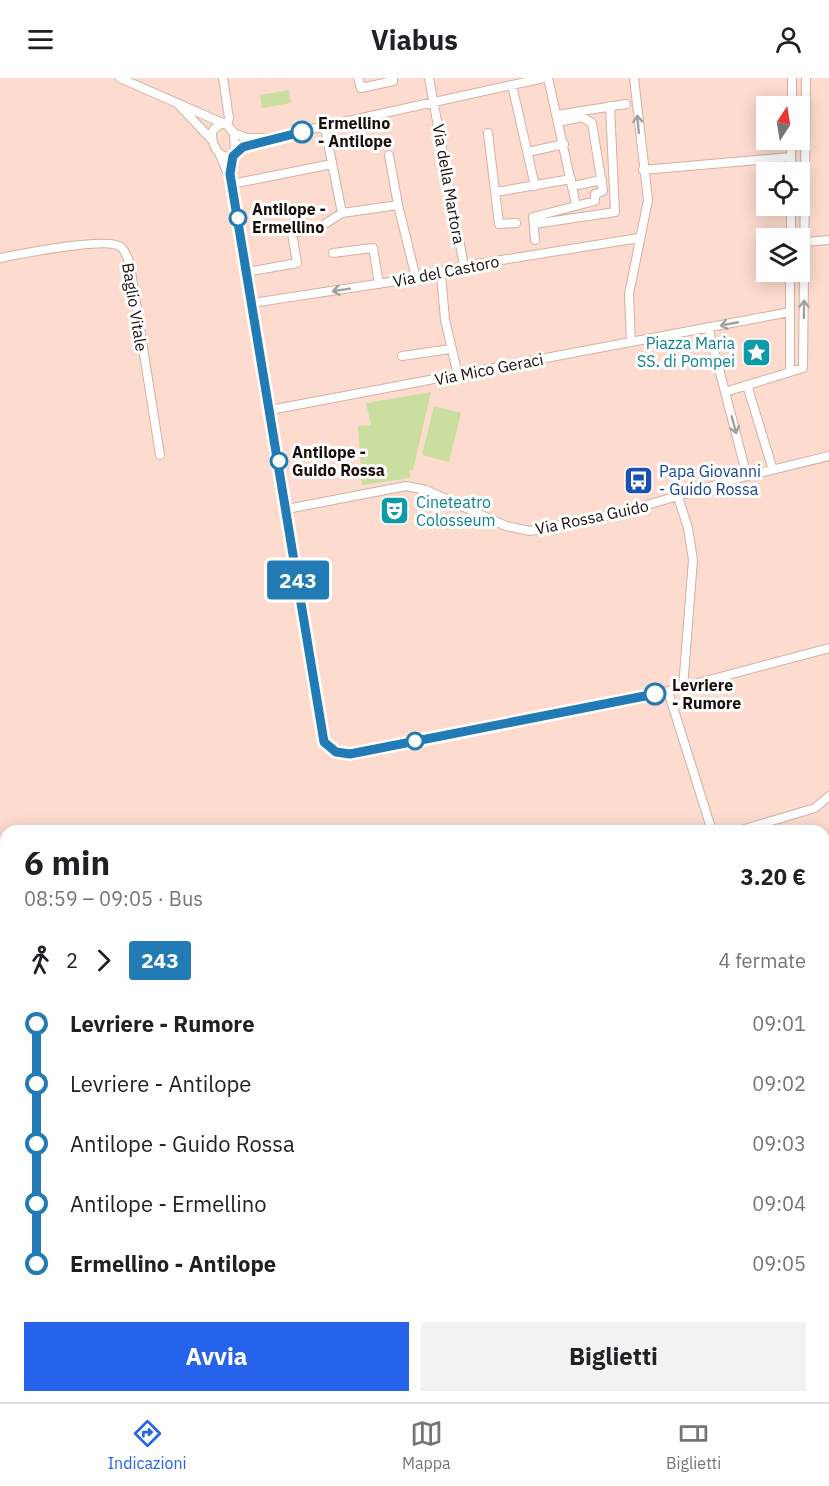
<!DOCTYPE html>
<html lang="it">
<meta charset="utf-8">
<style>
:root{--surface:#fff;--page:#f2f2f2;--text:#202124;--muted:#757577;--line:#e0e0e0;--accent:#2563eb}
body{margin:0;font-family:"IBM Plex Sans",sans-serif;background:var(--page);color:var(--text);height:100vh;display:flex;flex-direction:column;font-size:22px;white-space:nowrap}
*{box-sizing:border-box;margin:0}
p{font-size:20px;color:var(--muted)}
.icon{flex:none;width:33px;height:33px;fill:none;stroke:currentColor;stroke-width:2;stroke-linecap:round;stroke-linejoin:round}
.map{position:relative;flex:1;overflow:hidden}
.panel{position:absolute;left:0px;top:747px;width:830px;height:578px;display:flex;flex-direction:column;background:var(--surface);border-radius:18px 18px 0 0;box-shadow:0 3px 15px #0003}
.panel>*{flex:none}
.badge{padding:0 12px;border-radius:4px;font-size:21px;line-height:39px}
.needle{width:39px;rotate:12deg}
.fabs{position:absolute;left:756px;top:18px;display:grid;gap:12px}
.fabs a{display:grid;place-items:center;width:54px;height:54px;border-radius:0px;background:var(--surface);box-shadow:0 3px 15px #0003;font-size:30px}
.map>.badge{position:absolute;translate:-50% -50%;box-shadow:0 0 0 3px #fff}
.legs{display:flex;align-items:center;gap:9px;height:66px;padding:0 24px;font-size:20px}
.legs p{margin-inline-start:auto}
.overview{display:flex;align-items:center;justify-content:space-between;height:102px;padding:0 24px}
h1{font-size:33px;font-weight:700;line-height:45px}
.cta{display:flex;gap:12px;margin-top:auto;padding:12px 24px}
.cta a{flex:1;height:69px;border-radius:0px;background:var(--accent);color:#fff;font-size:24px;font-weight:700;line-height:69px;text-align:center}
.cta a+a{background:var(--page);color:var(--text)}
ul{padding:0 24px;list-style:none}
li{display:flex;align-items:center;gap:21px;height:60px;font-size:22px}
li i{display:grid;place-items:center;width:9px;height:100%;margin:0 8px;background:currentColor}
li i::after{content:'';width:15px;height:15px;margin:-8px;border:4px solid;border-radius:50%;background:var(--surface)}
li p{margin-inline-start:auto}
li:first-child i{background:linear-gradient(#0000 50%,currentColor 0)}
li:last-child i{background:linear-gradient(currentColor 50%,#0000 0)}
header{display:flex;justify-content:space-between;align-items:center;height:78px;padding:0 24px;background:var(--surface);font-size:27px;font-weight:700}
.dock{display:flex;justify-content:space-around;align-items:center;height:84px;border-top:2px solid var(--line);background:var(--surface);font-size:16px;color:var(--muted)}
.dock a{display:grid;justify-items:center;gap:3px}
.dock .active{color:var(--accent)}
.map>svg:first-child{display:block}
.green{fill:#cadea0}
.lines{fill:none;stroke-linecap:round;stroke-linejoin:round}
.minor-casing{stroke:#d0b1a4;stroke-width:10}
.major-casing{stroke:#d0b1a4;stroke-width:12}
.minor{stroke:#fff;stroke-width:8}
.major{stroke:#fff;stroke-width:9}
.oneway{stroke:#a39f9d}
.line-1-casing{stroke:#fff;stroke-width:14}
.line-1{stroke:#227bb4;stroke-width:9}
.stop-1-dot{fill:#fff;stroke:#227bb4;stroke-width:3}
.labels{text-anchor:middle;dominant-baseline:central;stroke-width:6;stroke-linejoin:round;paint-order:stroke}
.stop-label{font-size:16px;font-weight:bold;fill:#180e09;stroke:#fff;text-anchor:start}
.street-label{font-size:16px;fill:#180e09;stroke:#fff}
.culture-label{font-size:16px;fill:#0d838f;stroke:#fff;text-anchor:end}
.transit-label{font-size:16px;fill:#164399;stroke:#fff;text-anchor:start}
</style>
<header><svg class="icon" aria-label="menu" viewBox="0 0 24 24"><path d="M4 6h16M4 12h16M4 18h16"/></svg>Viabus<svg class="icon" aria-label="person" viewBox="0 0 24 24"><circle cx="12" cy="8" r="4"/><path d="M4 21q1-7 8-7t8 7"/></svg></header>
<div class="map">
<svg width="829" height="1324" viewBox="0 0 829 1324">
<rect width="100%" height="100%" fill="#fddccf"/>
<path class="green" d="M289 12 291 25 262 30 260 17Z
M431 314 413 392H409L410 400 362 407 358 348 371 347 366 325Z
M434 328 461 335 449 384 422 377Z"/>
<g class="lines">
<defs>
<path id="minor" d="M120 0 227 47 234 55 235 74
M223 0 229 40 227 47
M358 0 361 10 393 3V0
M429 0 464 188
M548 0 576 127
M512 7 535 108
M177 25 211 61
M792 28V0
M557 37 626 26
M222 45 213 52C209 64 219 83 233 78L230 96
M325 50 342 135
M234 55 247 60H262
M488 55 499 146 516 145
M235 74 243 69 266 61 544 0
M528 74 564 66
M220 77 232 106 322 654C326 669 334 675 350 676L642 620 829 570
M389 77 398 127
M643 92 791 79
M791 94V62
M232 106 332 86
M573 108 602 102
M496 114 571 101
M534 146 615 134 610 28
M791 160V128
M535 162 533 139 595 123V116L603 113 592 45 582 39 559 44
M804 164 829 162
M333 175 373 170 379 206
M0 180C20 176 109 158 121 169 129 177 130 190 132 200L160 377
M247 194 297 185 292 155 320 149 342 135 398 127 416 200
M441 196 445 242 458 297
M252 225 416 200 464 188 639 160
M708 249 747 398
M631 264 629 216 648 122 634 0
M402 278 451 271
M790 294V194
M747 307 773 392
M725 314 803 290 806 0
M270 332 790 234
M678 419 688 450 693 482 683 609
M287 431 406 408 426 412 506 448 530 453 612 437 747 398 829 378
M668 613 712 753
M738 753 815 730 829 718
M0 1001H6
M824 1163 829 1185
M0 1220H6
M824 1240 829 1238
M3 1293H6
M576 1324 577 1318
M643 1324V1318"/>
<path id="major" d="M233 78 235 74"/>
</defs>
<use href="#minor" class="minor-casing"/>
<use href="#major" class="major-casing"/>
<use href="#minor" class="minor"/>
<use href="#major" class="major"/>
</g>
<defs><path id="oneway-shaft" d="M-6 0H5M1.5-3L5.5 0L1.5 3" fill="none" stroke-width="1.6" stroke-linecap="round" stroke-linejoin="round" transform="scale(1.5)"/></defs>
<g class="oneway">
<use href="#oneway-shaft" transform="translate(638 46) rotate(-95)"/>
<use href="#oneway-shaft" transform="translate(341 212) rotate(171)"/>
<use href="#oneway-shaft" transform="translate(804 231) rotate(-89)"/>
<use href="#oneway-shaft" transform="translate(729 246) rotate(169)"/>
<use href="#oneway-shaft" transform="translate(734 347) rotate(75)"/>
</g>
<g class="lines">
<defs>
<path id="line-1" d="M302 54 243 69 233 78 230 96 324 664 336 674 350 676 655 616"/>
</defs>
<use href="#line-1" class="line-1-casing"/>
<use href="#line-1" class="line-1"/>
</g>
<defs>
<symbol id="sight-square" viewBox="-11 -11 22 22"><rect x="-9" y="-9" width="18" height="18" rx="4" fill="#0f9aa8" stroke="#fff"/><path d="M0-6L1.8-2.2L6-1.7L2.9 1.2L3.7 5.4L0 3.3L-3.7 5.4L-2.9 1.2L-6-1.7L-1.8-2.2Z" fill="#fff"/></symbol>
<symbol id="bus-square" viewBox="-11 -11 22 22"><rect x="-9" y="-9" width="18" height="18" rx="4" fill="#1a4fb4" stroke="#fff"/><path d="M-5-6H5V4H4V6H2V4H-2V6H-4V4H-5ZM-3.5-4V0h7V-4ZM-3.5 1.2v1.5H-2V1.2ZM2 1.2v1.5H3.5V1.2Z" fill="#fff"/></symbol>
<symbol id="theatre-square" viewBox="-11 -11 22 22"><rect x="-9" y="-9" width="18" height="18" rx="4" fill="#0f9aa8" stroke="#fff"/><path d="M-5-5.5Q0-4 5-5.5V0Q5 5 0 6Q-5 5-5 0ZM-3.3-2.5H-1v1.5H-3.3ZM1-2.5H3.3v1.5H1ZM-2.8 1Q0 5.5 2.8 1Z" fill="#fff"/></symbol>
</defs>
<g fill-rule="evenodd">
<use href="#sight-square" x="740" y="258" width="33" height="33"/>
<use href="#bus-square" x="622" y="386" width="33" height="33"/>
<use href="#theatre-square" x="378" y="416" width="33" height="33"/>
</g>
<g class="stop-1-dot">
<circle cx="302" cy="54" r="10"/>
<circle cx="238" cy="140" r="8"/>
<circle cx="279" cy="383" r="8"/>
<circle cx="655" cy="616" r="10"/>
<circle cx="415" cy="663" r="8"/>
</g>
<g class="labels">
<g class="stop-label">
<text x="318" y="45">Ermellino<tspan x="318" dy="18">- Antilope</tspan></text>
<text x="252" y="131">Antilope -<tspan x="252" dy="18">Ermellino</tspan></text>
<text x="292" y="374">Antilope -<tspan x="292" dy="18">Guido Rossa</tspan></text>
<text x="672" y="607">Levriere<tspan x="672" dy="18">- Rumore</tspan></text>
</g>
<g class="street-label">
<text transform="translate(449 106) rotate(80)">Via della Martora</text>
<text transform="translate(446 193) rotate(-11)">Via del Castoro</text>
<text transform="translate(135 229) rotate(81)">Baglio Vitale</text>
<text transform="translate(489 291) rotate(-11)">Via Mico Geraci</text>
<text transform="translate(592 439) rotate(-12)">Via Rossa Guido</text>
</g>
<g class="culture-label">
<text x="735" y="265">Piazza Maria<tspan x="735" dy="18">SS. di Pompei</tspan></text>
<text x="416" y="424" text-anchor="start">Cineteatro<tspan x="416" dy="18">Colosseum</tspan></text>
</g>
<g class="transit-label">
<text x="659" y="393">Papa Giovanni<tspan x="659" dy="18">- Guido Rossa</tspan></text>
</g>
</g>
</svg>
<div class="fabs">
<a><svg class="needle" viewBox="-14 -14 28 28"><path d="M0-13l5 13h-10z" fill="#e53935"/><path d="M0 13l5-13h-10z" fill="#757577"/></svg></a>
<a><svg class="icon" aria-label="locate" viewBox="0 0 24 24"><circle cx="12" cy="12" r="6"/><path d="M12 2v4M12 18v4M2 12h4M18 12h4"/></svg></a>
<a><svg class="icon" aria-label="layers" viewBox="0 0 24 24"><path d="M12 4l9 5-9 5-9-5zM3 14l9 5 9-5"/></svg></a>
</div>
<b class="badge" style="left:298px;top:502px;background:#227bb4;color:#fff">243</b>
<section class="panel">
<div class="overview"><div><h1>6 min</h1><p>08:59 – 09:05 · Bus</p></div><b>3.20 €</b></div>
<div class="legs"><svg class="icon" aria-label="walk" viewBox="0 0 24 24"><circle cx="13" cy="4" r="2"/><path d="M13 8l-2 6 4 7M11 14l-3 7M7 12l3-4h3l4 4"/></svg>2<svg class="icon" aria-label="forward" viewBox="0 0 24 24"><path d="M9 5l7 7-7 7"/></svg><b class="badge" style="background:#227bb4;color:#fff">243</b><p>4 fermate</p></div>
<ul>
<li><i style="color:#227bb4"></i><b>Levriere - Rumore</b><p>09:01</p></li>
<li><i style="color:#227bb4"></i><span>Levriere - Antilope</span><p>09:02</p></li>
<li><i style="color:#227bb4"></i><span>Antilope - Guido Rossa</span><p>09:03</p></li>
<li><i style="color:#227bb4"></i><span>Antilope - Ermellino</span><p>09:04</p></li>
<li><i style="color:#227bb4"></i><b>Ermellino - Antilope</b><p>09:05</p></li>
</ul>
<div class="cta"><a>Avvia</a><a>Biglietti</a></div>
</section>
</div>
<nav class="dock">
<a class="active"><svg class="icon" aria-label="directions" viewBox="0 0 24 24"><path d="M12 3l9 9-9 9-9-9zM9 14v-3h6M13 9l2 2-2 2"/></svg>Indicazioni</a>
<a><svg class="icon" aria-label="map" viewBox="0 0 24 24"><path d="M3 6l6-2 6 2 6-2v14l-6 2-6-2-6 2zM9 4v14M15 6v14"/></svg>Mappa</a>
<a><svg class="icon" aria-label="tickets" viewBox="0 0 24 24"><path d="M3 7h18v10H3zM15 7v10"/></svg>Biglietti</a>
</nav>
